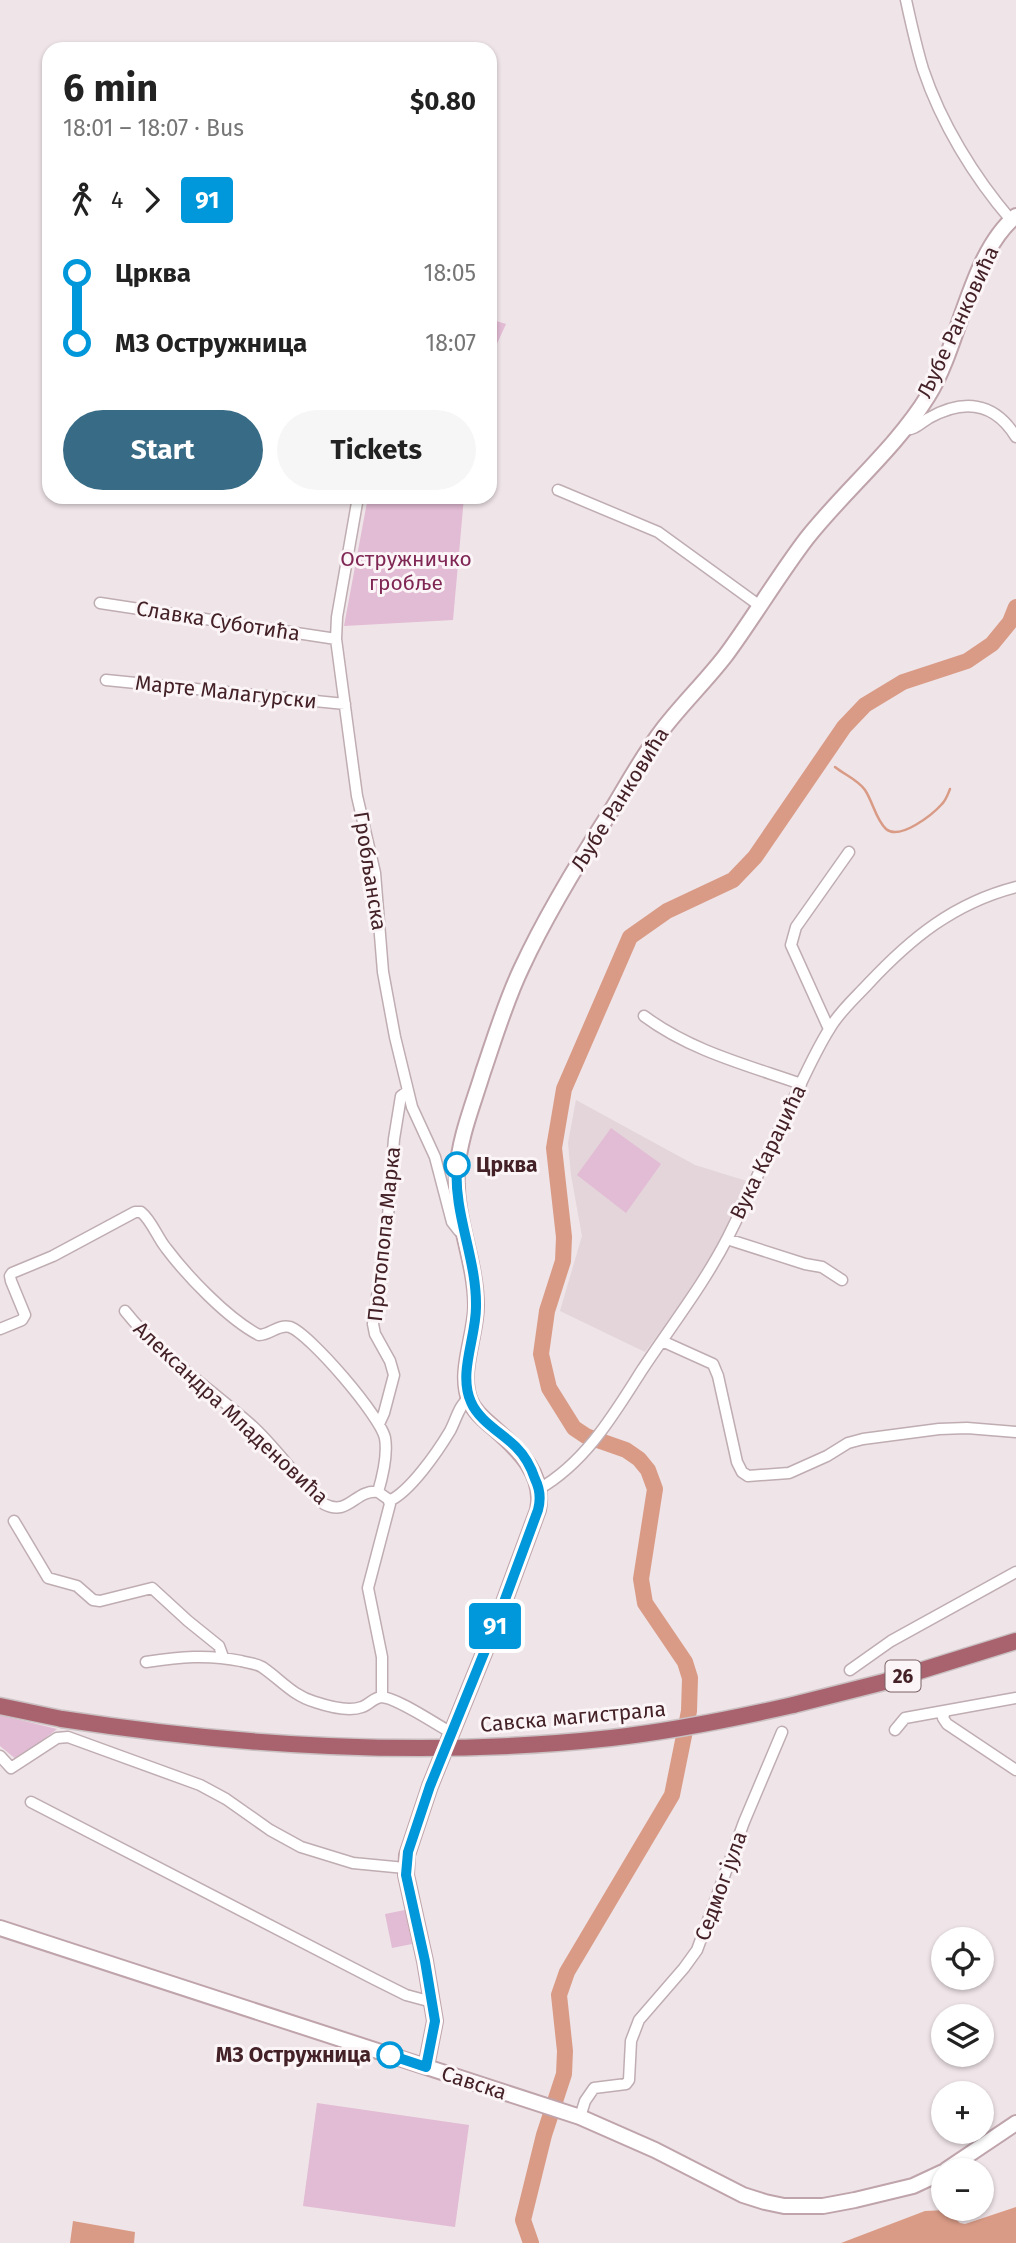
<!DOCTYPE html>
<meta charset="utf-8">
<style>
:root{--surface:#fff;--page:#f6f6f6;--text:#222;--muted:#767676;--accent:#386b85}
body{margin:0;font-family:"Fira Sans",sans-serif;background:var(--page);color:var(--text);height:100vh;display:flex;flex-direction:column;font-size:26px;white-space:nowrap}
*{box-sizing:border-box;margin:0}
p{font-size:23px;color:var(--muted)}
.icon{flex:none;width:38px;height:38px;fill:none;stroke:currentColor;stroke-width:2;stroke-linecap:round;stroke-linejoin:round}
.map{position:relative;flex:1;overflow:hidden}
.panel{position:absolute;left:42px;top:42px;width:455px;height:462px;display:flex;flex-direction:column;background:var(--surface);border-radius:21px;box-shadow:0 2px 5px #0004}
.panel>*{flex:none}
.badge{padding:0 14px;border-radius:5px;font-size:24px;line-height:46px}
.buttons{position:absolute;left:931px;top:1927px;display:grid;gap:14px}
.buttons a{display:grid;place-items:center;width:63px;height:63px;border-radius:50%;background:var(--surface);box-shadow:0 2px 5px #0004;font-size:35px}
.map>.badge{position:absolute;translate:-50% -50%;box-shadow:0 0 0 4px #fff}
.legs{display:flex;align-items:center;gap:10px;height:77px;padding:0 21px;font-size:23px}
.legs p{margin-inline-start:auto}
.overview{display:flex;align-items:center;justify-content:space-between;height:119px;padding:0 21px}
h1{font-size:38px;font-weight:700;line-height:52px}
.primary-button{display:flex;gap:14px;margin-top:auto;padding:14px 21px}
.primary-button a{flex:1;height:80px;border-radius:42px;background:var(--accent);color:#fff;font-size:28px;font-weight:700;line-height:80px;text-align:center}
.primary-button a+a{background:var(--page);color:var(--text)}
ul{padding:0 21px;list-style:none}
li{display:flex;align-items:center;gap:24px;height:70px;font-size:26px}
li i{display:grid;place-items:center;width:10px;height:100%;margin:0 9px;background:currentColor}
li i::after{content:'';width:18px;height:18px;margin:-9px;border:5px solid;border-radius:50%;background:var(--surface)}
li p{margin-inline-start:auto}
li:first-child i{background:linear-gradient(#0000 50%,currentColor 0)}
li:last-child i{background:linear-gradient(currentColor 50%,#0000 0)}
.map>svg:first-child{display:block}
.built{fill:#e3d5da}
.green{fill:#e2bbd4}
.water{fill:#d99b86}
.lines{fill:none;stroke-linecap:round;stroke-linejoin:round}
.stream{stroke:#d99b86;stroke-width:2.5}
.river{stroke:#d99b86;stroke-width:16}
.street-casing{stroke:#bfadb2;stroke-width:13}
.secondary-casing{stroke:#bfa4ab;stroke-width:18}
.primary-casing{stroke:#cac1c3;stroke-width:19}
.street{stroke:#fff;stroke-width:10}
.secondary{stroke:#fff;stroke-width:14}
.primary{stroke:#a9636f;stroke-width:16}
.primary-bridge-casing{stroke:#cac1c3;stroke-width:19;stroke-linecap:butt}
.primary-bridge{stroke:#a9636f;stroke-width:16}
.line-1-casing{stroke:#fff;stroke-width:16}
.line-1{stroke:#0098da;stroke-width:10}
.stop-1-dot{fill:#fff;stroke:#0098da;stroke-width:3.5}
.labels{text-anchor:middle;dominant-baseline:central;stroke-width:6;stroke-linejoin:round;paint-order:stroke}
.shield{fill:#fbf5f7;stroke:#7a6165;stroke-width:2}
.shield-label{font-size:19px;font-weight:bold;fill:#432127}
.street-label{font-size:21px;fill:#432127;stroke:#fbf5f7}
.park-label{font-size:21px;fill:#7f2654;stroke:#fbf5f7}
.stop-label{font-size:21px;font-weight:bold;fill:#432127;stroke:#fbf5f7;text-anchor:start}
</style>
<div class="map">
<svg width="1016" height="2243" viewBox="0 0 1016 2243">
<rect width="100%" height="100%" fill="#efe4e8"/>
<path class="built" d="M576 1100 695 1165 750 1182 713 1252 683 1300 645 1352 560 1311 582 1236 571 1175 568 1143Z"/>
<path class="green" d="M490 319 506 324 490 359Z
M368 497H464L453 620 344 626Z
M611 1128 661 1164 626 1213 577 1175Z
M0 1715 57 1729 17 1760 0 1746Z
M405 1910 412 1944 392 1948 385 1914Z
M317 2103 469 2125 455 2227 303 2206Z"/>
<path class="water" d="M1016 2207V2243H841L925 2211 946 2210 960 2223 965 2224Z
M73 2221 135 2232 134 2243H70Z"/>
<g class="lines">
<path class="stream" d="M835 767C845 775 858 780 865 790 873 802 876 820 886 829 900 841 933 814 942 804 946 800 948 794 950 789"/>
<path class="river" d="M531 2243 523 2220 544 2135 564 2074 565 2051 559 1995 567 1972 672 1795 689 1711 690 1678 685 1662 645 1603 641 1579 655 1489 648 1470 639 1459 626 1450 586 1436 574 1428 549 1388 541 1354 547 1311 563 1261 564 1237 554 1148 564 1089 630 937 667 911 733 880 755 857 844 727 865 705 903 682 967 661 992 644 1010 622 1016 607"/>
<defs>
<path id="street" d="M906 0C911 23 916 46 923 69 941 123 974 177 1011 220
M905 429C913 431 921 423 929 418 963 399 994 401 1016 437
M558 490 658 532 760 606
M358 497 337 617 336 639 352 759 357 796 375 873 383 972 395 1037 412 1107 435 1157 452 1222 459 1231H464
M100 603 336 639
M106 680 345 704
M644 1016C691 1051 747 1065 801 1084
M829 1029 791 945 796 927 849 852
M727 1239 805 1264 822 1267 842 1280
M125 1311C160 1355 208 1387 250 1424 277 1448 297 1480 324 1504 349 1517 355 1489 378 1492
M0 1329 22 1320 25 1315 11 1281 10 1276 12 1273 53 1256 135 1212H141C152 1221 157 1237 166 1248 187 1276 228 1319 259 1335 270 1335 278 1324 290 1327 310 1334 381 1417 385 1438 388 1455 383 1475 378 1492
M662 1341 713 1364 718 1376 737 1462 742 1472 748 1476 789 1473 827 1456 848 1443 863 1439 939 1429 967 1428 1016 1432
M379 1424 384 1413 394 1375 390 1361 375 1334 373 1324 387 1229 394 1139 401 1096 408 1091
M539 1489C586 1462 614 1414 642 1370 671 1326 704 1284 728 1237 751 1191 772 1144 794 1098 805 1075 816 1050 830 1028 840 1011 855 998 868 984 911 938 954 903 1016 887
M378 1492 388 1499 390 1504 368 1588 382 1657V1697
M389 1501C410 1492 438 1451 450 1431 456 1420 459 1405 469 1398
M14 1521 48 1578 77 1586 93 1600 100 1601 152 1588 188 1621 219 1646 223 1657
M146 1662C180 1657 207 1654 241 1661 248 1663 255 1663 262 1667 280 1679 293 1696 315 1702 327 1706 349 1712 362 1707 369 1705 373 1698 381 1697 396 1697 437 1725 452 1733
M850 1670 891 1641 1016 1572
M945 1711 943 1718 947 1724 1016 1770
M895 1730 905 1718 1016 1698
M0 1756 11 1768 57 1738 68 1737 200 1785 226 1799 270 1830 301 1847 353 1863 405 1868
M31 1802 374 1979 406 1995 432 2002
M580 2117 585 2101 594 2088 626 2084 629 2080 631 2041 639 2020 684 1968 697 1950 744 1822 782 1732"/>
<path id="secondary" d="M0 1928 580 2117 655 2150 743 2195 765 2202 784 2206H823L855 2200 913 2186 943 2172
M426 2067 435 2021 425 1961 406 1875 407 1855 430 1786 497 1621 538 1510C545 1475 519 1450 495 1429 486 1421 475 1413 470 1401 458 1372 476 1336 476 1306 476 1261 454 1218 457 1173 459 1138 473 1105 483 1072 495 1037 506 1000 522 967 547 913 579 861 611 811 628 783 643 755 663 729 683 703 706 681 726 655 754 617 778 576 807 538 845 490 896 448 928 396 960 345 970 253 1016 216
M946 2170 1016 2123"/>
<path id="primary" d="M793 1705 884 1682 1016 1641
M0 1706 62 1719"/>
</defs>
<use href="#street" class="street-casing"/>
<use href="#secondary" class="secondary-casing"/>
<use href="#primary" class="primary-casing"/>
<use href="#street" class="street"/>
<use href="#secondary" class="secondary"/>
<use href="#primary" class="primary"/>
<defs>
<path id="primary-bridge" d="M62 1719C244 1747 428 1758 611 1738 672 1731 732 1719 793 1705"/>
</defs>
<use href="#primary-bridge" class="primary-bridge-casing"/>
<use href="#primary-bridge" class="primary-bridge"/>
</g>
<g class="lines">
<defs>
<path id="line-1" d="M390 2055 426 2067 435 2021 425 1961 406 1875 408 1852 430 1786 497 1621 538 1510C541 1499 540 1489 535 1479 531 1467 525 1456 516 1447 502 1433 479 1421 471 1402 458 1373 476 1338 476 1307 477 1259 453 1213 457 1165"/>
</defs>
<use href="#line-1" class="line-1-casing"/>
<use href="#line-1" class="line-1"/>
</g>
<g class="stop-1-dot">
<circle cx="457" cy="1165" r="12"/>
<circle cx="390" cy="2055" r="12"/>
</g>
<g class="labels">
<rect class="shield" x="885.5" y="1660.5" width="35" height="31" rx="5"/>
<g class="shield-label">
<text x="903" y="1676">26</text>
</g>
<g class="street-label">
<text transform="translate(958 322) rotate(-65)">Љубе Ранковића</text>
<text transform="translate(218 621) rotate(9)">Славка Суботића</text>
<text transform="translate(226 692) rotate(6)">Марте Малагурски</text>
<text transform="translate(620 799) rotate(-58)">Љубе Ранковића</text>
<text transform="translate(370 871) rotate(81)">Гробљанска</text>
<text transform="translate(768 1152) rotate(-64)">Вука Караџића</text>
<text transform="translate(384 1234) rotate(-84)">Протопопа Марка</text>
<text transform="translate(231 1413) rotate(43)">Александра Младеновића</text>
<text transform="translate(573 1717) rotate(-5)">Савска магистрала</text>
<text transform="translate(721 1886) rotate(-70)">Седмог јула</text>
<text transform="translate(474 2083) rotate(18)">Савска</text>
</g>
<g class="park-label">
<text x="406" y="559">Остружничко<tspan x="406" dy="24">гробље</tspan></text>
</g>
<g class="stop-label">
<text x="476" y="1165">Црква</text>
<text x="371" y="2055" text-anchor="end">МЗ Остружница</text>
</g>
</g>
</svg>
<div class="buttons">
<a><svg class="icon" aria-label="locate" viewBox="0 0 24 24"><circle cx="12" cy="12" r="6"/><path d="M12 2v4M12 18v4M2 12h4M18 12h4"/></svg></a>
<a><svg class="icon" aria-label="layers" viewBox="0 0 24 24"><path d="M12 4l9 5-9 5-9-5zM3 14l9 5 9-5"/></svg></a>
<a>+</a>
<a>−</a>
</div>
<b class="badge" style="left:495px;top:1626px;background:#0098da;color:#fff">91</b>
<section class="panel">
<div class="overview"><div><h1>6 min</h1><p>18:01 – 18:07 · Bus</p></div><b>$0.80</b></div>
<div class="legs"><svg class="icon" aria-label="walk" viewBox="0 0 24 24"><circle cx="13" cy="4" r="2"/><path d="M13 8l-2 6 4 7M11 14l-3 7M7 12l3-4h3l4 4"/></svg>4<svg class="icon" aria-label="forward" viewBox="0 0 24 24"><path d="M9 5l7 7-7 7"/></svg><b class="badge" style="background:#0098da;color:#fff">91</b></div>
<ul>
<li><i style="color:#0098da"></i><b>Црква</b><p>18:05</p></li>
<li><i style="color:#0098da"></i><b>МЗ Остружница</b><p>18:07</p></li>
</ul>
<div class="primary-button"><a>Start</a><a>Tickets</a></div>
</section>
</div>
